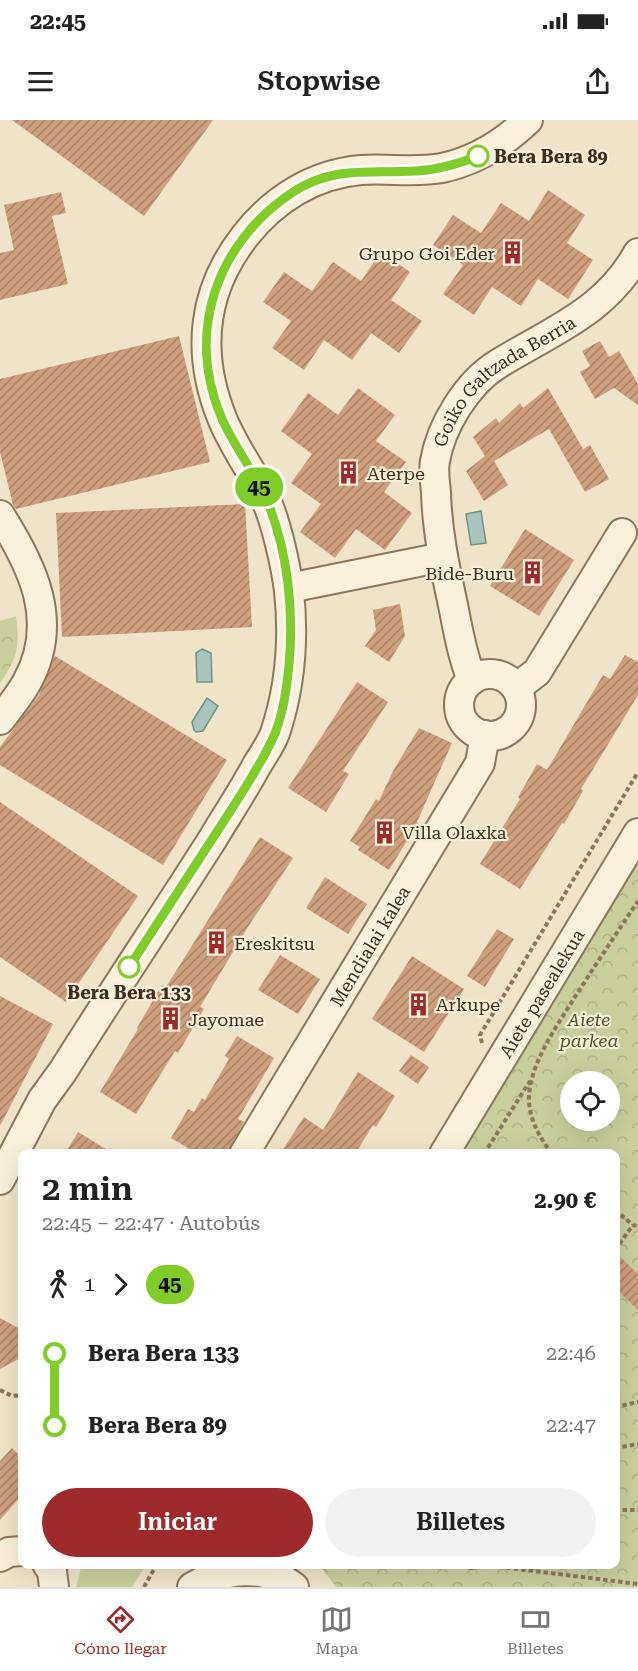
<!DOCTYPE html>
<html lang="es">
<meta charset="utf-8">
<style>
:root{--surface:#fff;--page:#f2f2f2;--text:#222;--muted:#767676;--line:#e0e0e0;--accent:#9e2a2b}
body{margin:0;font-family:"Roboto Serif",serif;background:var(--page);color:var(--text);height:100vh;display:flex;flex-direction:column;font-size:22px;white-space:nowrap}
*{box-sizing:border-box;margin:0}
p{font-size:20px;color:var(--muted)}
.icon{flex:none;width:33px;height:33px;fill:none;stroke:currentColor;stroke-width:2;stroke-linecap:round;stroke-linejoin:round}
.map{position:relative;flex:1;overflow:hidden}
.sheet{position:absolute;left:18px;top:1029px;width:602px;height:420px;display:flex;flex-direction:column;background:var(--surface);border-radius:12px;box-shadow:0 6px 24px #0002}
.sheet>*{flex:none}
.badge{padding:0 12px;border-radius:20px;font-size:21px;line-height:39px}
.controls{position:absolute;left:560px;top:951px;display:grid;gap:12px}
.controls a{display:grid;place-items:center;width:60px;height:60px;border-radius:50%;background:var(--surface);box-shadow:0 6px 24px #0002;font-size:30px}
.map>.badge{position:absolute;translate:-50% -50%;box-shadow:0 0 0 3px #fff}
.legs{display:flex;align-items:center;gap:9px;height:66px;padding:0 24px;font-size:20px}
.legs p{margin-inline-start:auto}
.overview{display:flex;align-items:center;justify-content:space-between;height:102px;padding:0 24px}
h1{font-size:33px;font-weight:600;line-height:45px}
.primary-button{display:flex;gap:12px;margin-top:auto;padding:12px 24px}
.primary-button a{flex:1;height:69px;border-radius:36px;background:var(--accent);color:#fff;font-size:24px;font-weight:600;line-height:69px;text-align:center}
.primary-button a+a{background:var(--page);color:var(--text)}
ul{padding:0 24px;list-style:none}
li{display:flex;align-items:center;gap:21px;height:72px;font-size:22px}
li i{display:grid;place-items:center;width:9px;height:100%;margin:0 8px;background:currentColor}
li i::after{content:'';width:15px;height:15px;margin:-8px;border:4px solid;border-radius:50%;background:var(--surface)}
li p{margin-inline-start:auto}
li:first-child i{background:linear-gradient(#0000 50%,currentColor 0)}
li:last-child i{background:linear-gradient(currentColor 50%,#0000 0)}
.status{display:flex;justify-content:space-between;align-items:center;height:42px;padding:0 30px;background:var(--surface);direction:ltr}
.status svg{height:16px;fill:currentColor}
header{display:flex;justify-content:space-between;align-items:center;height:78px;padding:0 24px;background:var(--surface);font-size:27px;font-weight:600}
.dock{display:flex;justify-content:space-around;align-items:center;height:84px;border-top:2px solid var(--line);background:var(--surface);font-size:16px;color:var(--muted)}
.dock a{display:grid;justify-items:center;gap:3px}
.dock .on{color:var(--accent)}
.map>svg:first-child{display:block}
.grass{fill:#c9cf9b}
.forest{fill:url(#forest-crowns);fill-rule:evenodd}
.water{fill:#a9c4bc;stroke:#6f938a;stroke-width:1.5}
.building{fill:url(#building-hatch)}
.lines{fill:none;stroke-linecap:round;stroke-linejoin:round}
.minor-casing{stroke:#8d765c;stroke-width:32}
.path{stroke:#8d765c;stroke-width:4;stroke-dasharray:4.5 3;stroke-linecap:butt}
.minor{stroke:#faf1dc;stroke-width:28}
.line-1-casing{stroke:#fff;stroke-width:14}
.line-1{stroke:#80cc28;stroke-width:9}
.stop-1-dot{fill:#fff;stroke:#80cc28;stroke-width:3}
.labels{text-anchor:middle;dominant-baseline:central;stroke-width:4.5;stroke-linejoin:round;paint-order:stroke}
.stop-label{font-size:18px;font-weight:bold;fill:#3d2e20;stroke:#f7eed8;text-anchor:start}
.poi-label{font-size:18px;fill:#3d2e20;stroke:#f7eed8;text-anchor:start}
.street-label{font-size:18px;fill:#3d2e20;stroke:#f7eed8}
.park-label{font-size:18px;font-style:italic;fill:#4d5a26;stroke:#f7eed8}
</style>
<div class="status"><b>22:45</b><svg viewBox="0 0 49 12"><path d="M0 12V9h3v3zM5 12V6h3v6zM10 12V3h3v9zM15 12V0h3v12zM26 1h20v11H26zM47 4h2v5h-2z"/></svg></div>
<header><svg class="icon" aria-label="menu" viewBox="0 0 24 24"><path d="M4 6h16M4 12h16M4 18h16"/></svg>Stopwise<svg class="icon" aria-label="share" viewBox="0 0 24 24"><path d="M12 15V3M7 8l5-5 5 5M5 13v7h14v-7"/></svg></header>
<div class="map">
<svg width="638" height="1467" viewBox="0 0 638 1467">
<defs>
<pattern id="forest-crowns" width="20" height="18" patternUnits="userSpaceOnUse" patternTransform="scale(1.5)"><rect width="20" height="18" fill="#c9cf9b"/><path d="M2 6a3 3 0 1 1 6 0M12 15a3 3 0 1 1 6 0" fill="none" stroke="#aeb285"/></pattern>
<pattern id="building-hatch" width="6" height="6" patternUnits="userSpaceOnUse" patternTransform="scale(1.5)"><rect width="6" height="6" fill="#cf9f7d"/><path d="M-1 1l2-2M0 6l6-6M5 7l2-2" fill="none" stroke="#a98266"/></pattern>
</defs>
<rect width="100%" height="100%" fill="#f0e4c8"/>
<path class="grass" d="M82 1445V1444L146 1445 132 1467H76Z"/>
<path class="forest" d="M16 496C20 527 18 537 0 563V501Z
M638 727V1467H336L319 1445 615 1444V1034L459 1033ZM570 962H609V1000H570Z"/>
<path class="water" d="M481 391 486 423 471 425 466 394Z
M202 529 211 533 212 562H197L196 533Z
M207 578 218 586 203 611 196 612 194 610 192 602Z"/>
<path class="building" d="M12 0H213L144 96Z
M548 70 585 95 567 123 593 140 568 179 538 159 521 186 492 167 474 195 443 174 463 145 433 125 453 95 481 113 501 83 529 101Z
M61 72 66 93 52 96 68 164 0 180V133L14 130 4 85Z
M381 132 410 152 391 180 422 201 399 233 371 213 352 240 324 220 304 250 272 228 291 201 263 182 284 152 312 171 333 142 361 161Z
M179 216 210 342 16 389 13 385 0 332V259Z
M600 221 609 237 619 231 638 264V285L614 268 595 279 580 252 590 246 582 231Z
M358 268 395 295 376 321 406 342 384 372 412 393 385 430 356 409 335 438 300 412 321 384 291 363 312 334 281 311 308 273 338 295Z
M548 268 583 329 590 325 609 359 585 372 549 309 494 341 508 365 484 381 466 351 485 336 473 317 496 298 499 303 520 283 523 288Z
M245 384 252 507 62 517 56 393Z
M525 409 574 440 539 496 490 466Z
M400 484 405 516 389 542 365 526 376 510 373 490Z
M625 535 638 542V575L581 669 583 671 564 704 562 703 520 769 480 744 520 679 518 677 537 644 547 650 603 555 610 559Z
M55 536 227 640 163 745 0 645V627L39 575Z
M357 562 388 582 343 651 349 654 326 692 288 668Z
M419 608 452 623 417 702 418 703 389 750 358 730 360 727 350 721 376 679 379 681 393 651Z
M0 682 138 776 66 882 0 837Z
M260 717 293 738 248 807 200 887 204 889 178 933 175 931 136 994 100 972 138 909 137 908 162 865 166 867Z
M325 757 367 784 348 814 306 788Z
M497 809 514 819 485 867 467 856Z
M280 835 320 859 298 894 258 870Z
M412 836 464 869 424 932 372 899Z
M0 876 53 904 0 1006Z
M237 916 274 938 238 999 244 1002 226 1034H198L171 1018 188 989 194 992 202 978 205 980 229 939 225 936Z
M411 935 429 947 418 964 399 951Z
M358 952 395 976 376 1007 373 1005 355 1034H280L304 997 323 1010Z
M78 1012 114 1034H65Z
M615 1132 638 1154V1190L615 1168Z
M0 1198 22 1210V1237L0 1249Z
M12 1328 22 1338V1375L0 1400V1341Z"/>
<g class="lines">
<defs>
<g id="minor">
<path d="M0 395C33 447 60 502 27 562 20 575 9 588 0 600"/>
<path d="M289 468 443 437"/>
<circle cx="490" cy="585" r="31"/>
<path id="s1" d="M472 560C462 535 458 510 453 485 445 448 437 411 436 372 435 362 433 351 435 341 441 306 467 263 498 244 551 211 606 192 638 133"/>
<path d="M516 568 537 552 622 413"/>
<path id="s2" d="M244 1034 480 643 485 615"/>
<path id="s3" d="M444 1034 638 713"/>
<path d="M0 1060 42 980 63 951C112 873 163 797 212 720 227 695 243 671 257 645 263 635 271 624 275 613 290 568 294 518 289 471 286 446 276 402 266 380 253 352 233 326 222 298 196 233 202 171 245 116 274 79 314 54 361 50 388 48 415 53 442 48 475 41 504 23 528 0"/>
<path d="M0 1437 9 1432 22 1431"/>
<path d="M47 1444 52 1451 54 1467"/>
<path d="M192 1467C223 1449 264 1443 294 1467"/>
</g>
</defs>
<use href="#minor" class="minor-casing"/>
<path class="path" d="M482 923 480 915 638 652
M484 1034 530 961
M552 1034C539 1017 528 997 529 975 532 941 555 909 573 880 594 847 616 814 638 781
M615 1090 633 1105 638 1106
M615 1130 633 1105
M0 1270 12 1276 22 1275
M615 1287 638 1282
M615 1328 638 1324
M615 1390H638
M469 1448 494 1446 638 1464
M144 1467 157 1444"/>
<use href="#minor" class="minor"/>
</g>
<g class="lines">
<defs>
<path id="line-1" d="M129 847C160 799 191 752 222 704 240 676 259 648 273 618 282 599 287 566 289 545 294 492 288 433 268 383 256 354 235 328 222 299 185 213 216 123 293 72 335 45 370 54 416 51 438 50 458 44 478 36"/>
</defs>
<use href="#line-1" class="line-1-casing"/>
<use href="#line-1" class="line-1"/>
</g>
<defs>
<symbol id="building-bare" viewBox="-9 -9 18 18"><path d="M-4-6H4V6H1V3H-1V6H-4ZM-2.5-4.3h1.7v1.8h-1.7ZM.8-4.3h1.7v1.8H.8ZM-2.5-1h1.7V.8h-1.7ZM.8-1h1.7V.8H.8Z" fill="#9e2a2b" stroke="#f7eed8" stroke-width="2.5" paint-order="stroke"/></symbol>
</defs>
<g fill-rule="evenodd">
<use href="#building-bare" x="496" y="116" width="33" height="33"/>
<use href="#building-bare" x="332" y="336" width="33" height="33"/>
<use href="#building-bare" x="516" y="436" width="33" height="33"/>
<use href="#building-bare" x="368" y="696" width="33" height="33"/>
<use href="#building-bare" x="200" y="806" width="33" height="33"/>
<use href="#building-bare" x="402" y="868" width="33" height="33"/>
<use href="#building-bare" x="154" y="882" width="33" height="33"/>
</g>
<g class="stop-1-dot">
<circle cx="478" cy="36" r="10"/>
<circle cx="129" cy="847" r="10"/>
</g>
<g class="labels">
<g class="stop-label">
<text x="494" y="36">Bera Bera 89</text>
<text x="129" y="872" text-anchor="middle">Bera Bera 133</text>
</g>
<g class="poi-label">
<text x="495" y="133" text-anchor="end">Grupo Goi Eder</text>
<text x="367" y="353">Aterpe</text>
<text x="514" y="453" text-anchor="end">Bide-Buru</text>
<text x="402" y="712">Villa Olaxka</text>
<text x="234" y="823">Ereskitsu</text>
<text x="436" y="884">Arkupe</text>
<text x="188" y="899">Jayomae</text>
</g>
<g class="street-label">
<text stroke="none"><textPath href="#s1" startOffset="334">Goiko Galtzada Berria</textPath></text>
<text stroke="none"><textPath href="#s2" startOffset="243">Mendialai kalea</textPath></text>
<text stroke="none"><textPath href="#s3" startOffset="188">Aiete pasealekua</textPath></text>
</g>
<g class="park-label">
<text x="589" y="899">Aiete<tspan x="589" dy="21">parkea</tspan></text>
</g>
</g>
</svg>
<div class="controls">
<a><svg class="icon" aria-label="locate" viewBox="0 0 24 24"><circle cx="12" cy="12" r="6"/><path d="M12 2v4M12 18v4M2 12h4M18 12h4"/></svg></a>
</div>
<b class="badge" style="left:259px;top:367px;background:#80cc28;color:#111">45</b>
<section class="sheet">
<div class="overview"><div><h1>2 min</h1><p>22:45 – 22:47 · Autobús</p></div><b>2.90 €</b></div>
<div class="legs"><svg class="icon" aria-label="walk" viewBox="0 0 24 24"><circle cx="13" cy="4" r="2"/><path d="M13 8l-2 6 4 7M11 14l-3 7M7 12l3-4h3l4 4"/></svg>1<svg class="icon" aria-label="forward" viewBox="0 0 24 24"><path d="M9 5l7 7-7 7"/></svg><b class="badge" style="background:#80cc28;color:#111">45</b></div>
<ul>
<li><i style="color:#80cc28"></i><b>Bera Bera 133</b><p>22:46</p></li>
<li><i style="color:#80cc28"></i><b>Bera Bera 89</b><p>22:47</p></li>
</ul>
<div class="primary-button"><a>Iniciar</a><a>Billetes</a></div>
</section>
</div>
<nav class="dock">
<a class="on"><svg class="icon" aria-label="directions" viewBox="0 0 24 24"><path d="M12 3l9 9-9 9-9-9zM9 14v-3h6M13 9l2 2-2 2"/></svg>Cómo llegar</a>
<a><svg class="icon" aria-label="map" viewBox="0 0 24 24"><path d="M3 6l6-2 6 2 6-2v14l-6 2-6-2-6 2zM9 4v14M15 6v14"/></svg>Mapa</a>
<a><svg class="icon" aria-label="tickets" viewBox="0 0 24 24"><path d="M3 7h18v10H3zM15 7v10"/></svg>Billetes</a>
</nav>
